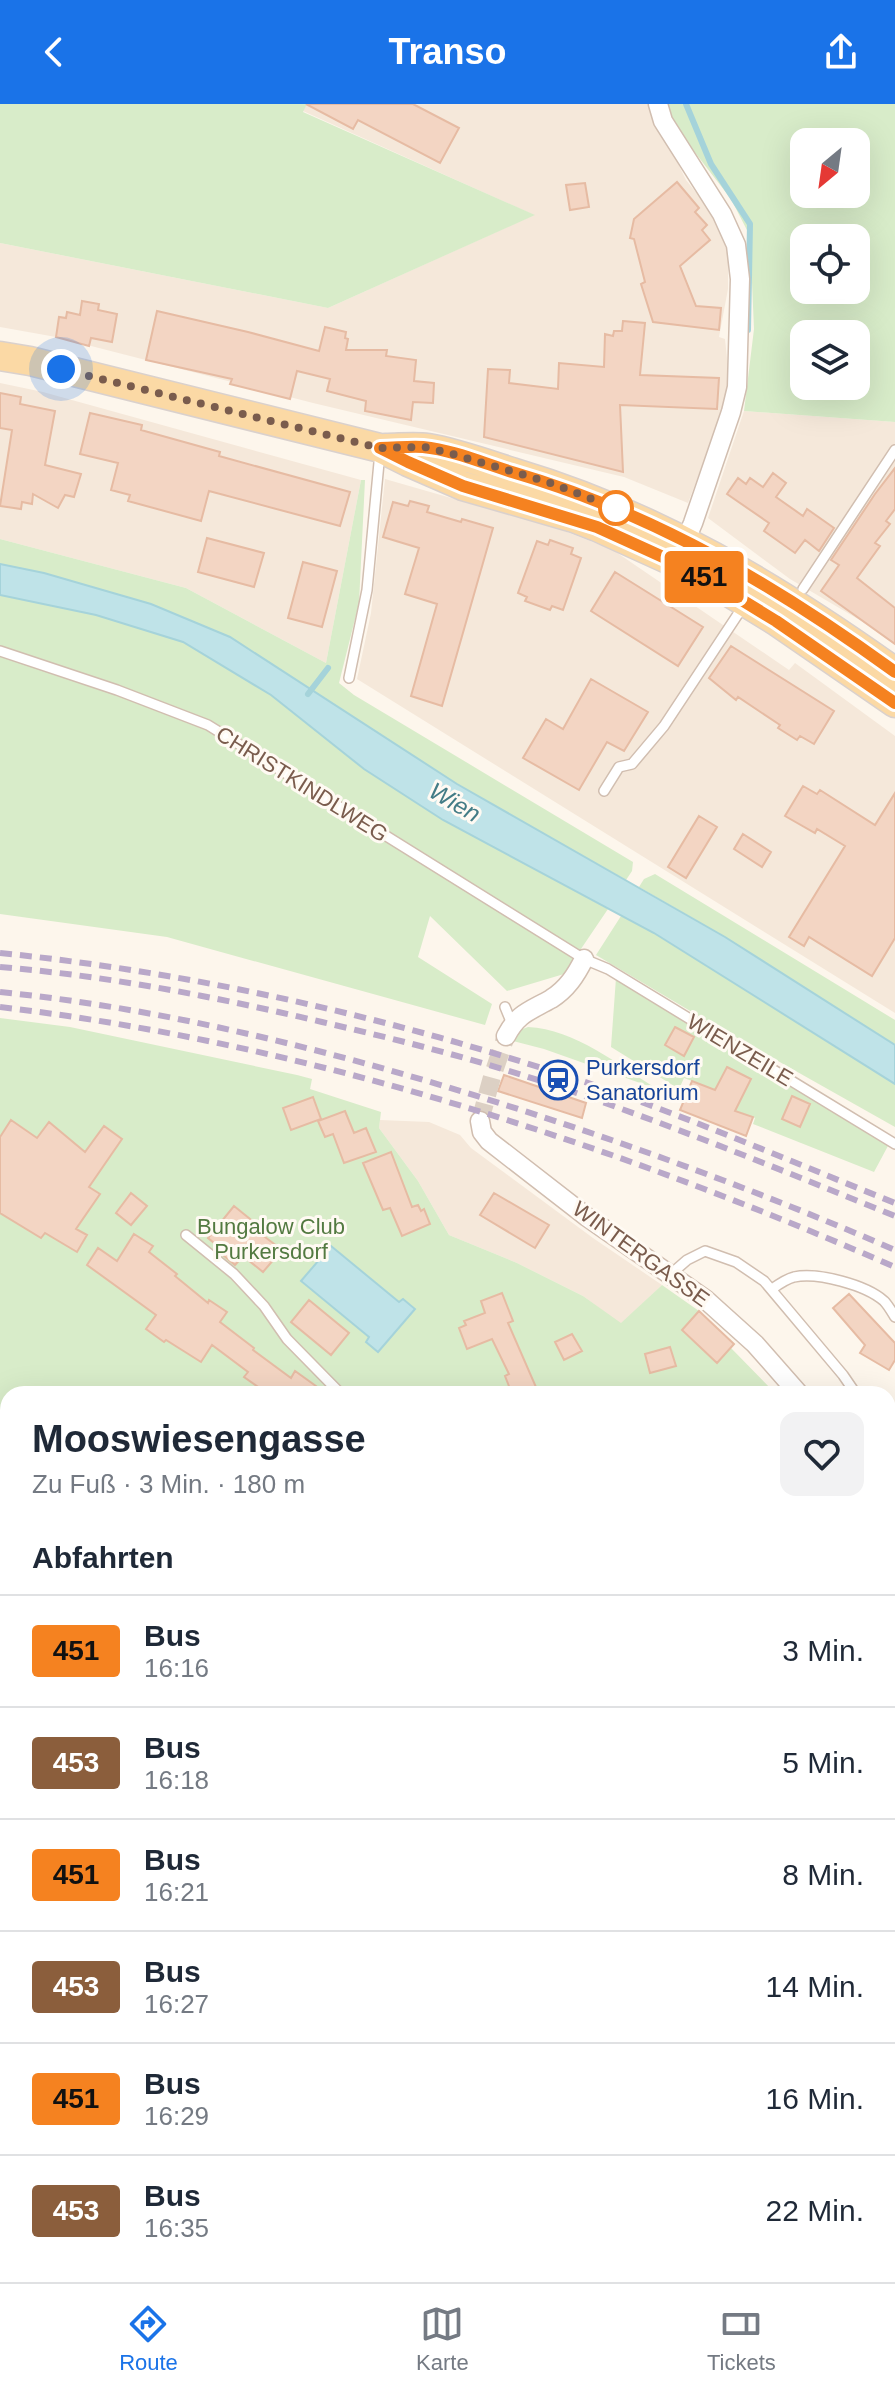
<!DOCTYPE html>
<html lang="de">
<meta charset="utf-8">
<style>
:root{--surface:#fff;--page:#f2f2f3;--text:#1f2937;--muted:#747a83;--line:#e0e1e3;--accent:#1a73e8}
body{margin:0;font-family:Arial,sans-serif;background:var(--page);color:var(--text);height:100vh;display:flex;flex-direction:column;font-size:30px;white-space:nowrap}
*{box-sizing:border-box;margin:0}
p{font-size:26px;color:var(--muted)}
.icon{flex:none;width:44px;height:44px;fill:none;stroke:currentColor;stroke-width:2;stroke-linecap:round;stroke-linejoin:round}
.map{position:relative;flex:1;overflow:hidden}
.drawer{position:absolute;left:0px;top:1282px;width:896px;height:896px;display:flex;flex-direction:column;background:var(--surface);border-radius:24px 24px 0 0;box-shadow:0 8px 32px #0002}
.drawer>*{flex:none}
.badge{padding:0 16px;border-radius:6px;font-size:28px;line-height:52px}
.needle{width:52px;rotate:209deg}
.buttons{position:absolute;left:790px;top:24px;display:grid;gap:16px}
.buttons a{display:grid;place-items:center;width:80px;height:80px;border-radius:16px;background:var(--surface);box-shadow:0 8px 32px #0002;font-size:40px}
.you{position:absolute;width:40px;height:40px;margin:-20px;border:6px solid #fff;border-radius:50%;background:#1a73e8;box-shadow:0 0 0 12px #1a73e833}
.map>.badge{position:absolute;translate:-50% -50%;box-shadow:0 0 0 4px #fff}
h2{padding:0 32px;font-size:30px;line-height:72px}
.round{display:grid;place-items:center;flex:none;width:84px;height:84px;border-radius:16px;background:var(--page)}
.summary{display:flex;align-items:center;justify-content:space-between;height:136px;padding:0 32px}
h1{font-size:38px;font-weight:700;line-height:60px}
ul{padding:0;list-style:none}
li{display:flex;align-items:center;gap:24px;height:112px;padding:0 32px;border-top:2px solid var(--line)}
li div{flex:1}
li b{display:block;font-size:30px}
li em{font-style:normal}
li .badge{min-width:88px;font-weight:700;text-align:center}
header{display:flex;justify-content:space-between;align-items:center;height:104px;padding:0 32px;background:var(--accent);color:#fff;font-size:36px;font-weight:700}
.tabs{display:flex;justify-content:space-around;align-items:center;height:112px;border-top:2px solid var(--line);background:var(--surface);font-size:22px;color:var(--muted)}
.tabs a{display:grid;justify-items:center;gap:4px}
.tabs .active{color:var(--accent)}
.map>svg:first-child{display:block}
.residential{fill:#f5e8da}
.green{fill:#d8ecc9;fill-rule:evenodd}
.water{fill:#bfe3e8;stroke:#a5d3da;stroke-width:2}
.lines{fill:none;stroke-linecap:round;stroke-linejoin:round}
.stream{stroke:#a5d3da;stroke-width:6}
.building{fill:#f3d5c3;stroke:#e6bba3;stroke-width:2}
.minor-tunnel{stroke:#dcd0c4;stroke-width:18;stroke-dasharray:18 9;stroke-linecap:butt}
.service-casing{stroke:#d1beb0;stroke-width:12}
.minor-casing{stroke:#d1beb0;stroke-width:21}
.primary-casing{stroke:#dad1cd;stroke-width:31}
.service{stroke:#fff;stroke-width:9}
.minor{stroke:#fff;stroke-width:18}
.primary{stroke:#fbd9a5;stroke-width:28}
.rail{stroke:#b9a8c9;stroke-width:6;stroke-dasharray:12 8;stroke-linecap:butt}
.line-casing{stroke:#fff;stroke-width:18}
.line{stroke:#f58220;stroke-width:12}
.walk{stroke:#7a5c4d;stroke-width:8;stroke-dasharray:0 14.4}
.stop-dot{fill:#fff;stroke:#f58220;stroke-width:4}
.labels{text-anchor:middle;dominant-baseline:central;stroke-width:6;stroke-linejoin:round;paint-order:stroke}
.street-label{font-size:22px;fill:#7a5c4d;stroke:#fffaf3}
.transit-label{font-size:22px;fill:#164399;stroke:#fffaf3;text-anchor:start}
.park-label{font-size:22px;fill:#537a41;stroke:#fffaf3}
.water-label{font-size:24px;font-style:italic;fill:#437c86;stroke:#fffaf3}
</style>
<header><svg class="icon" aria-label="back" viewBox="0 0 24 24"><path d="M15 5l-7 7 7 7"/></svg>Transo<svg class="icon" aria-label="share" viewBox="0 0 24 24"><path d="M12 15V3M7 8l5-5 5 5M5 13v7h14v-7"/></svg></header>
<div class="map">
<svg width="895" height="2178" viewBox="0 0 895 2178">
<rect width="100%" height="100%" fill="#fdf6ec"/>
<path class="residential" d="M307 0H652L664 31 686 76 711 107 723 132 728 153V185L719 233 725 235 729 274 725 301 688 399 624 373 313 299 56 233 0 223V139L328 204 534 111 303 7Z
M0 279 43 288 361 376 326 559 186 484 0 435Z
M744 307 895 318V541L863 518 790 475 708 414Z
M385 375 559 425 613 446 789 566 795 559 895 632V909L357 575 371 509Z
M380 1016 429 1018 460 1031 471 1044 593 1134 662 1181 621 1220 583 1192 517 1159 449 1131 418 1077 379 1024Z
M895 1432V1556L888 1551V1441Z
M888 1669 895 1673V1839L888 1817Z"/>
<path class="green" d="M0 0H307L303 8 535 111 328 204 0 139Z
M665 0H895V318L744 307 754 225 750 132 731 95 669 15ZM804 38H856V90H804ZM804 134H856V186H804ZM804 230H856V282H804Z
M361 376H365L359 499 339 579 354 591 633 758 632 767 626 776 457 680 230 533 151 500 44 469 0 460V435L186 484 326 559Z
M0 491 96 511 183 538 271 591 364 665 443 716 608 805 564 870 507 887 430 812 418 853 492 900 485 921 167 833 0 810Z
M655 770 895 916V941L725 833 639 783 644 775Z
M621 812 654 829 895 980V1023L702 914 596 851Z
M616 874 889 1040 874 1068 753 1020 755 1014 714 998 718 987 684 974 679 985 611 943Z
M0 914 70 923 297 971 312 975 310 985 381 1008 379 1024 418 1077 449 1131 517 1159 583 1192 621 1219 662 1181 699 1207 735 1240 731 1244 776 1290H8V2170H888V1817L895 1839V2178H0Z
M528 923C575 925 618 961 657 985L544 945 513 937 520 926Z"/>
<path class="water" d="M0 460 44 469 151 500 230 533 457 680 725 833 895 941V980L654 829 443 716 364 665 271 591 183 538 96 511 0 491Z
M331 1142 399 1198 403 1195 415 1205 378 1248 366 1238 369 1233 301 1177Z"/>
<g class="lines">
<path class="stream" d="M686 0 711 60 750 120 748 226
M308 590 328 564"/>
</g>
<path class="building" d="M306 0H413L459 24 440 59 358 16 353 25Z
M677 78 699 104 695 108 707 121 702 126 710 136 680 162 696 202 721 204 719 226 653 218 641 180 645 178 634 135 630 134 634 115Z
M585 79 589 103 570 106 566 81Z
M82 197 99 200 98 206 117 210 112 238 91 234 89 242 56 233 59 213 66 214 67 208 80 211Z
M157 207 248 228 319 247 325 223 346 228 345 234 348 235 346 246H387L386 252 416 256 414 277 434 279 433 299 413 298 411 316 365 307 366 297 327 287 330 275 297 267 290 295 230 280 232 275 146 256Z
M623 217 645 219 640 271 719 274 717 305 620 301 623 368 484 333 488 265 510 266 509 279 558 285 559 259 604 263 605 230 613 232 614 227H622Z
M0 289 21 293 20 300 55 307 45 361 81 370 74 393 65 391 58 404 33 390 32 400 22 398 21 405 0 402 12 326 0 324Z
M90 309 142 321 141 326 220 348 219 352 350 388 340 422 209 387 201 417 128 397 130 391 111 386 118 359 80 350Z
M895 364V405L886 417 890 420 875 439 880 442 857 474 895 504V540L821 487 839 461 831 456 875 390Z
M773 369 786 379 776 393 803 412 807 405 834 424 819 447 805 436 795 449 764 427 769 419 727 390 738 374 746 380 750 374 763 383Z
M410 397 429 402 427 408 461 418 462 415 493 424 442 602 411 592 437 500 405 490 419 444 383 433 393 398 408 402Z
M207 434 264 449 254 483 198 468Z
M550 436 573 444 571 450 581 454 563 506 552 502 550 506 525 497 527 493 518 489 537 437 548 441Z
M303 458 337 467 322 523 288 514Z
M615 468 703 523 678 562 591 507Z
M731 542 834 607 814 640 800 632 797 636 778 624 780 621 738 593 736 596 709 574Z
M591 575 648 608 624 647 607 638 579 686 523 654 546 615 563 625Z
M803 682 817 690 820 686 875 721 895 689V834L872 872 809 833 804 842 789 833 845 742 817 725 815 729 785 712Z
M699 712 717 723 686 774 668 763Z
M743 730 771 748 762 763 734 745Z
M675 923 694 933 684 952 665 941Z
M727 963 751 975 735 1007 753 1013 746 1032 680 1006 692 977 715 986Z
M504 971 586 999 582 1014 498 987Z
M792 992 810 1000 800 1023 782 1015Z
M313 993 321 1015 291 1026 283 1004Z
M345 1007 354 1029 366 1024 376 1048 344 1059 333 1030 325 1033 318 1017Z
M11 1016 37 1034 49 1018 85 1048 104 1022 122 1035 89 1083 100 1090 76 1125 87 1131 77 1148 45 1129 41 1134 0 1109V1033Z
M391 1048 412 1103 418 1101 421 1107 424 1105 430 1120 402 1132 390 1104 383 1106 363 1059Z
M131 1089 147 1102 131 1121 116 1109Z
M494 1089 549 1121 535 1144 480 1111Z
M234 1102 255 1119 254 1120 263 1128 261 1130 282 1146 263 1168 243 1152 235 1161 223 1151 225 1148 208 1134Z
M134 1130 153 1142 149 1148 177 1170 175 1172 208 1199 209 1196 227 1208 220 1218 254 1244 253 1246 291 1274 295 1267 327 1290H268L244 1273 248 1268 212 1241 201 1258 166 1236 164 1238 146 1225 156 1211 87 1161 98 1144 117 1157Z
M502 1189 513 1217 508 1219 539 1290H512L505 1272 509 1270 492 1235 467 1245 459 1224 466 1221 464 1217 485 1209 481 1197Z
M849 1190 895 1239V1256L889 1266 860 1249 865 1241 833 1204Z
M309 1196 349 1229 331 1251 291 1218Z
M699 1207 734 1240 717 1259 682 1226Z
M572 1230 582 1247 564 1256 555 1238Z
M670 1243 676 1262 650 1269 645 1250Z"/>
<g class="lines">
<path class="minor-tunnel" d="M480 1017 492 973 506 932"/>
<defs>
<path id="service" d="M803 485 895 346
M0 547 117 586 208 621 584 855 608 865 895 1040
M349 574 367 486 380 348
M604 687 619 663 632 660 664 622 744 501
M505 903 512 920
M186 1131 234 1170 264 1202 287 1235 341 1290
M671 1170 687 1156 705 1147 736 1158 764 1177 843 1271 856 1290
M772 1185C779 1180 786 1175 794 1173 818 1168 866 1181 884 1197 888 1201 892 1208 895 1213
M888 1343 895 1357
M888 1663 895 1667"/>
<path id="minor" d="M658 0 663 17 722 110 736 141 740 175 737 283 731 308 693 419 682 445
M506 932C518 909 530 907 551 895 567 885 576 871 584 855
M480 1017 482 1028 489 1037 587 1113 705 1195 755 1240 799 1290
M888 1388 895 1395"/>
<path id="primary" d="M0 252 30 257 380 344 408 358 463 382 574 414 597 423 696 468 776 517 895 599
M385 344C399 344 414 342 428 344 457 349 487 360 515 369 656 411 776 483 895 568"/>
</defs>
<use href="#service" class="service-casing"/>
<use href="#minor" class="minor-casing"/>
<use href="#primary" class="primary-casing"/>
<use href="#service" class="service"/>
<use href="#minor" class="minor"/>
<use href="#primary" class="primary"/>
<path class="rail" d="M0 849C197 869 391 914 579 976 686 1012 790 1057 895 1099
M0 863C109 872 216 893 322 918 399 936 475 955 550 980 667 1019 781 1066 895 1112
M0 888C146 903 287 936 427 977 586 1024 743 1080 895 1146
M0 903C306 939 613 1040 895 1163"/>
</g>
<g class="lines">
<defs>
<path id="line" d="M895 568C777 482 653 409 512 368 483 359 453 346 423 343 409 342 395 344 380 344L408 358 463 382 597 423 696 468 776 517 895 599"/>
</defs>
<use href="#line" class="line-casing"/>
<use href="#line" class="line"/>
<path class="walk" d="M61 265 380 344 425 343 449 349 548 378 618 405 616 404"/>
</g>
<defs>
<symbol id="station-ring" viewBox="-11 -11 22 22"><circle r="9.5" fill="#fffaf3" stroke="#1a4fb4" stroke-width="1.5"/><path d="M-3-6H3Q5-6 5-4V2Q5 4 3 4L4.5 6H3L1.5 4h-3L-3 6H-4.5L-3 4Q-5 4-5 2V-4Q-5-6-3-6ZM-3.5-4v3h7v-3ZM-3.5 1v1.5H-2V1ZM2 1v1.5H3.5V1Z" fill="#1a4fb4"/></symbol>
</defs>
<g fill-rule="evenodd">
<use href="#station-ring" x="536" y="954" width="44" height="44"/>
</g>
<circle class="stop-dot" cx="616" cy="404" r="16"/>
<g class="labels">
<g class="street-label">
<text transform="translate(302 680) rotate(32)">CHRISTKINDLWEG</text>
<text transform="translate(740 946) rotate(31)">WIENZEILE</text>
<text transform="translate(641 1150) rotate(36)">WINTERGASSE</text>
</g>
<g class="transit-label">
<text x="586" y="963">Purkersdorf<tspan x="586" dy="25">Sanatorium</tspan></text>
</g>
<g class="park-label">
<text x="271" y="1122">Bungalow Club<tspan x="271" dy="25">Purkersdorf</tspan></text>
</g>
<g class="water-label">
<text transform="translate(455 698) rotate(30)">Wien</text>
</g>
</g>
</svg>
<div class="buttons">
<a><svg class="needle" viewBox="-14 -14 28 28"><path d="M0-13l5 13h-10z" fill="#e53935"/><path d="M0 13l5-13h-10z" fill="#747a83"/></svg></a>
<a><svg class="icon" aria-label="locate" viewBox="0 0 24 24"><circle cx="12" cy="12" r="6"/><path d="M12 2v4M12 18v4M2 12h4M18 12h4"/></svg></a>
<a><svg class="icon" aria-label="layers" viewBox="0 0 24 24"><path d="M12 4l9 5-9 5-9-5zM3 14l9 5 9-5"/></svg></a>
</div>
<div class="you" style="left:61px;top:265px"></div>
<b class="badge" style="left:704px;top:473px;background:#f58220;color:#111">451</b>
<section class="drawer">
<div class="summary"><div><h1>Mooswiesengasse</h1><p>Zu Fuß · 3 Min. · 180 m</p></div><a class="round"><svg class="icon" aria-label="heart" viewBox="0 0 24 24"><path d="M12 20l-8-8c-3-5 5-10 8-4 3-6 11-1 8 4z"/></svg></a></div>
<h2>Abfahrten</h2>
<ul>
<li><span class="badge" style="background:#f58220;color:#111">451</span><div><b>Bus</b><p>16:16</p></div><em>3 Min.</em></li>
<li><span class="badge" style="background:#8b5e3c;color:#fff">453</span><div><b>Bus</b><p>16:18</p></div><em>5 Min.</em></li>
<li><span class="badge" style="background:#f58220;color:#111">451</span><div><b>Bus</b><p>16:21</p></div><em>8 Min.</em></li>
<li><span class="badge" style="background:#8b5e3c;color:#fff">453</span><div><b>Bus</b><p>16:27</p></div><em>14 Min.</em></li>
<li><span class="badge" style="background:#f58220;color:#111">451</span><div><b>Bus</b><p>16:29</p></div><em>16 Min.</em></li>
<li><span class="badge" style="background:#8b5e3c;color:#fff">453</span><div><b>Bus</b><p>16:35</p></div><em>22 Min.</em></li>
</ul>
</section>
</div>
<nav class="tabs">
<a class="active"><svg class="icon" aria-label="directions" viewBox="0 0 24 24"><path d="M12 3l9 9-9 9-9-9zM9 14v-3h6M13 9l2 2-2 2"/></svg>Route</a>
<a><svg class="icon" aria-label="map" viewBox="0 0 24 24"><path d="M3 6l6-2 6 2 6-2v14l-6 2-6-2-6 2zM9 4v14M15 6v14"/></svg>Karte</a>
<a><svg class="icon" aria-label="tickets" viewBox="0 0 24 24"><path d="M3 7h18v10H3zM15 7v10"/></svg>Tickets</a>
</nav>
